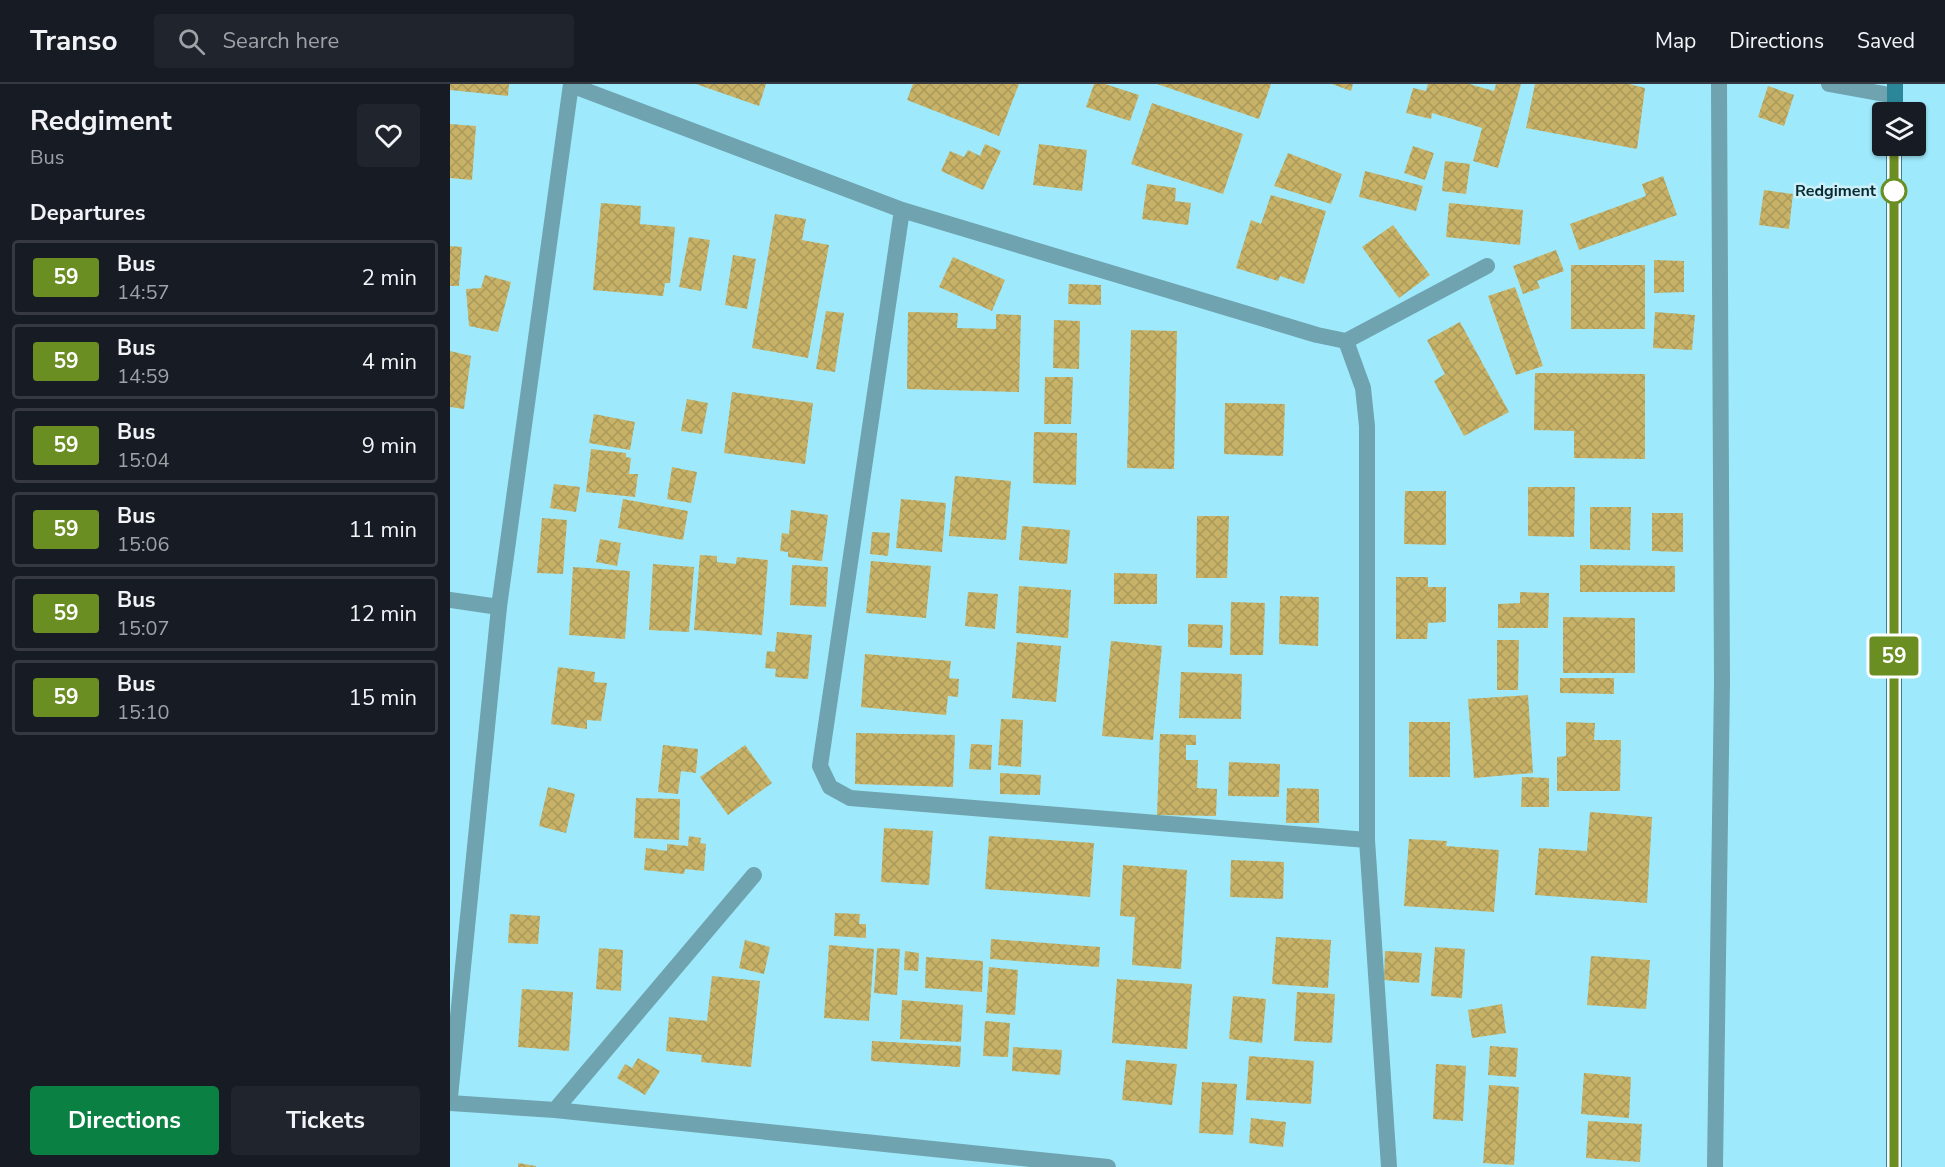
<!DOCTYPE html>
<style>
:root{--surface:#171b24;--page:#20242c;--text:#f1f3f6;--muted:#9ea1a6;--line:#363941;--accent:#0b8043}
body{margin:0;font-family:"Nunito Sans",sans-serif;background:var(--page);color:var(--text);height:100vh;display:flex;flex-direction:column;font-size:22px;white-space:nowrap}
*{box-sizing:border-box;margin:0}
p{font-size:20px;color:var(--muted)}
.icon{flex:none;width:33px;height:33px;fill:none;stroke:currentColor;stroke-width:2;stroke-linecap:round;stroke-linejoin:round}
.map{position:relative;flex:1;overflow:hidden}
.sheet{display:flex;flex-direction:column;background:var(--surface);width:450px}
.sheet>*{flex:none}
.badge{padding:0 12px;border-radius:4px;font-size:21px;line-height:39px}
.buttons{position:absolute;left:1422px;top:18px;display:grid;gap:12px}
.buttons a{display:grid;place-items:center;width:54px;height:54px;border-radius:6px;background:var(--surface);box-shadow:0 2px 4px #0004;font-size:30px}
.map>.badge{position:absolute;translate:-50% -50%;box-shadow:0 0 0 3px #fff}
h2{padding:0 30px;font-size:22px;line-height:54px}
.round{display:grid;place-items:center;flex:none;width:63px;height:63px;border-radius:6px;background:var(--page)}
.summary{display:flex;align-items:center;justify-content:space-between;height:102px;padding:0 30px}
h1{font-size:28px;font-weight:700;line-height:45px}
.cta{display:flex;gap:12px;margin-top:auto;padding:12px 30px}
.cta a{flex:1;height:69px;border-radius:6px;background:var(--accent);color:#fff;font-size:24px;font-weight:700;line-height:69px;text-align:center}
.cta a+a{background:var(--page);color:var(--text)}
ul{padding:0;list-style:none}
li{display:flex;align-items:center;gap:18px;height:75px;margin:0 12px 9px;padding:0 18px;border:3px solid var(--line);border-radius:6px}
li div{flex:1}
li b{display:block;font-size:22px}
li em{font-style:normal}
li .badge{min-width:66px;font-weight:700;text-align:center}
header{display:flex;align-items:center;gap:36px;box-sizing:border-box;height:84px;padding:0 30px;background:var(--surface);border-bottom:2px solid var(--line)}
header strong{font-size:28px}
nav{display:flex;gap:33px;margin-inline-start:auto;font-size:21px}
.search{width:420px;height:54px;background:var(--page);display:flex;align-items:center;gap:15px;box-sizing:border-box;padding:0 21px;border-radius:6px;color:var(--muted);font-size:22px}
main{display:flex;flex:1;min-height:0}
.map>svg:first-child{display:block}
.building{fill:url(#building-cross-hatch)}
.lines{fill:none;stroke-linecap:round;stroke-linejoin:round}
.minor{stroke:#6fa3af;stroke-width:16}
.tertiary{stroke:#6fa3af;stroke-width:16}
.secondary{stroke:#2b8699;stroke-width:16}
.line-casing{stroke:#fff;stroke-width:14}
.line{stroke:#6b8e23;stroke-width:9}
.stop-dot{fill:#fff;stroke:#6b8e23;stroke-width:3}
.labels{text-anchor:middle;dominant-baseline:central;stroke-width:5;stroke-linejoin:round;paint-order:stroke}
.stop-label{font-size:16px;font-weight:bold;fill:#082930;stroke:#ccf0f9;text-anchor:end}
</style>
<header>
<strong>Transo</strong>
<div class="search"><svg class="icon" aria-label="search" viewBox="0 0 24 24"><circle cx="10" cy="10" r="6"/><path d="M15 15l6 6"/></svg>Search here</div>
<nav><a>Map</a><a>Directions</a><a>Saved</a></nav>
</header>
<main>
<section class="sheet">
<div class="summary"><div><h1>Redgiment</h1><p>Bus</p></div><a class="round"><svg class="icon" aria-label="heart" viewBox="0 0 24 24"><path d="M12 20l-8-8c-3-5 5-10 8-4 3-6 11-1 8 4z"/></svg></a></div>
<h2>Departures</h2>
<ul>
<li><span class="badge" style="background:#6b8e23;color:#fff">59</span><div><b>Bus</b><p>14:57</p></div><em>2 min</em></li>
<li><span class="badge" style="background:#6b8e23;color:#fff">59</span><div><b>Bus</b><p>14:59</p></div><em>4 min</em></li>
<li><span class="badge" style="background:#6b8e23;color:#fff">59</span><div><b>Bus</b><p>15:04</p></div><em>9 min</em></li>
<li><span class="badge" style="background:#6b8e23;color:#fff">59</span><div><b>Bus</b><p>15:06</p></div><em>11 min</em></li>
<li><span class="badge" style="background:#6b8e23;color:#fff">59</span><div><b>Bus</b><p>15:07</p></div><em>12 min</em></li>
<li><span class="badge" style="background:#6b8e23;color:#fff">59</span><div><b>Bus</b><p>15:10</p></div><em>15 min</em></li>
</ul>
<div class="cta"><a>Directions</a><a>Tickets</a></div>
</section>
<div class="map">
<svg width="1495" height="1083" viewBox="0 0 1495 1083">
<defs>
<pattern id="building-cross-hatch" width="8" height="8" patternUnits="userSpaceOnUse" patternTransform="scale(1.5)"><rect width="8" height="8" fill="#c7b268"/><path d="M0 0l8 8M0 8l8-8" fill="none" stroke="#a9995a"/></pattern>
</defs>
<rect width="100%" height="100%" fill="#9eeafc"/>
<path class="building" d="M0 0H59L58 12 0 6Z
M246 0H316L309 22Z
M463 0H569L549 52 457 16Z
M644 0H655L689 11 680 37 636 23Z
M707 0H821L809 35Z
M882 0H903L901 7Z
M978 0H1019L1044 7 1046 0H1071L1048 84 1023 77 1032 44 982 29 981 35 956 29 963 4 976 7Z
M1085 0H1179L1195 4 1187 65 1076 44Z
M1318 2 1344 11 1334 42 1308 33Z
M702 19 793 50 773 110 681 80Z
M0 40 26 42 22 96 0 94Z
M535 60 551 67 533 106 491 87 500 67 514 73 518 66 530 72Z
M589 60 637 66 632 107 583 101Z
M963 62 984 69 975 96 954 89Z
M838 69 892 90 881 120 824 102Z
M995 77 1020 80 1016 110 992 107Z
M915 87 973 102 966 127 909 113Z
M1213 92 1227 131 1129 166 1120 140 1196 112 1192 100Z
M697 100 726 104 725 117 741 119 738 141 692 135Z
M1314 106 1343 110 1339 145 1309 141Z
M821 111 876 127 854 200 830 192 828 197 786 184 801 136 811 140Z
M151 119 191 122 190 140 225 143 220 199H215L213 212 143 206Z
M999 119 1073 126 1070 161 996 153Z
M325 130 356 135 352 156 379 161 358 274 302 264Z
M943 141 980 191 949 214 912 163Z
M239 153 260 156 251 207 229 203Z
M0 162 12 163 9 202H0Z
M1106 166 1114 187 1087 197 1090 204 1073 210 1063 182Z
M283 171 306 175 297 225 275 221Z
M503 173 555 196 542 227 489 203Z
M1204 176 1234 177V208L1204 209Z
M1121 181H1195V245H1121Z
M35 191 61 198 48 248 19 242 16 205 31 204Z
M619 200 651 201V221L618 220Z
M1065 203 1093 282 1066 291 1038 212Z
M376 227 394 229 385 288 366 285Z
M458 228 508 229 507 244 546 245V230L571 231 569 308 457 305Z
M1205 228 1245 231 1242 266 1203 264Z
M604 236 630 237 629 285 603 284Z
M1010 238 1059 328 1014 352 984 297 995 290 977 256Z
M681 246 727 247 724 385 677 384Z
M0 267 21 272 14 325 0 323Z
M1085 289 1195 290V375L1124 374V347L1084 346Z
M595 293H623L621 340H594Z
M282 308 363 319 355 380 274 369Z
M237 315 258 319 252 350 231 347Z
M775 319 835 320 833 372 774 370Z
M144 330 185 338 180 366 139 359Z
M584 348 627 349 626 401 583 399Z
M141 365 176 369V373L181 374 179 390H188L185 413 136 408Z
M222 383 247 388 241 419 217 415Z
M505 392 561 397 556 456 499 452Z
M104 400 130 403 126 428 100 424Z
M1078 403H1125L1124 453 1078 452Z
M955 407H996V461L954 460Z
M173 415 238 427 233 456 168 444Z
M451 415 496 419 492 468 446 464Z
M1140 423H1181L1180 466 1140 465Z
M341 426 378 431 372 477 338 473V468L330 467 332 449 339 450Z
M1202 429H1233V468L1202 467Z
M747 432H779L777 494H746Z
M92 434 117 436 113 490 87 489Z
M572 442 620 446 617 480 569 476Z
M422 448 440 449 438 472 420 470Z
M150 455 171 459 167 482 146 478Z
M250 471 267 472V478L286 480 287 473 318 476 312 551 244 546Z
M421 477 481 482 476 534 416 529Z
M203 480 244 483 239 548 199 546Z
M342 481 378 483 376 523 340 521Z
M1130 481 1225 482V508H1130Z
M123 483 180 487 175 555 119 551Z
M664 489 707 490V520H664Z
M946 493H978V503H996V538L978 539 977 555H946Z
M569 502 621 506 618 554 566 549Z
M518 508 548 510 545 545 515 542Z
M1070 508 1099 509 1098 544H1048V520L1070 519Z
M830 512 869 513 868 562 829 560Z
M781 518 815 519 813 571H780Z
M1113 533 1185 534V589H1113Z
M738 540 773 541 772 564 738 563Z
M327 548 362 551 358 595 325 593 326 585 315 584 317 567 325 568Z
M1047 556H1069L1068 606H1047Z
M661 557 712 562 703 656 652 652Z
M567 558 611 562 606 618 562 614Z
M415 570 501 577 499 594 509 595 508 613 498 612 496 631 411 623Z
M108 583 145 588 144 598 157 599 151 637 137 636V645L101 640Z
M731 588 792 590 791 635 729 634Z
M1110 594H1164V610L1110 609Z
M1078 611 1083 689 1024 694 1018 615Z
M551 635 573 636 571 683 548 681Z
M959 638H1000V693H959Z
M1116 638 1145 639 1144 656H1171L1170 707H1107V673L1116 672Z
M406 649 505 651 503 703 405 700Z
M710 650 746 651V661H736V676H748L747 704 767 705 766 732 707 731Z
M521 660 542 661 541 686 519 685Z
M213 661 248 665 246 689 231 687 228 710 208 708Z
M295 661 322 699 278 731 250 693Z
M779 678 830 680 829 713 778 712Z
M550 689 591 691 590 711 550 710Z
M1072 693 1099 694V723H1071Z
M98 703 125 710 116 749 89 742Z
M837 704 869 705V739H836Z
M186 714 230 715 229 756 184 754Z
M1140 728 1202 733 1197 819 1085 811 1089 764 1137 767Z
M434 744 483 747 479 801 431 798Z
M239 752 251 754 250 759 256 760 254 787 235 785 234 790 194 786 196 764 217 767V760L238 762Z
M539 752 644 759 640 813 535 805Z
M959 755 997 757 996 762 1049 766 1044 828 954 822Z
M781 776 834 778 833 815 780 813Z
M673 781 737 786 731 885 682 881 685 833 670 832Z
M385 829 410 830 409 840H416V854L384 852Z
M60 830 90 832 88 860 58 859Z
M826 853 881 856 878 904 822 900Z
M541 855 650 863 649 883 540 875Z
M295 856 320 863 314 890 289 884Z
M379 861 424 865 419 937 374 934Z
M985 863 1015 865 1012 914 981 912Z
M149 864 173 866 171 907 146 905Z
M427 864 450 865 447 911 424 909Z
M455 867 469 869 468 887 454 886Z
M935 867 972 869 969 899 934 896Z
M1141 872 1200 876 1196 925 1137 921Z
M476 873 533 877 532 908 475 904Z
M539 883 568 886 565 931 536 929Z
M262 892 310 897 301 983 251 978 252 971 216 967 219 933 257 937Z
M667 895 742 900 737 965 662 959Z
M72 905 123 908 119 967 68 963Z
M847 908 885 910 882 959 844 957Z
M783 912 816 915 812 959 779 955Z
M452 916 513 921 511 958 450 955Z
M1052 920 1056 949 1022 954 1018 926Z
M535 937 560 939 558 973 533 972Z
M422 957 511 962 510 983 421 977Z
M1040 962 1068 964 1066 993 1038 991Z
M563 963 612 966 610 991 562 987Z
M799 972 864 977 861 1020 796 1016Z
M188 974 210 987 195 1011 167 994 175 980 182 984Z
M676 976 727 980 722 1021 672 1016Z
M986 980 1016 982 1013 1037 983 1035Z
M1134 989 1181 993 1179 1034 1131 1030Z
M752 998 787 1000 783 1051 749 1049Z
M1039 1001 1069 1003 1064 1081 1033 1079Z
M801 1034 836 1038 833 1063 799 1059Z
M1138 1037 1192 1040 1190 1078 1136 1074Z
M68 1079 86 1082V1083H68Z"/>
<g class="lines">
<path class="minor" d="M1379 0 1445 12
M121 1 452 126 867 251 896 257 913 304 917 342V756L939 1083
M452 126 370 682 380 703 400 714 917 756
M896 257 1037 182
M49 523 121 0
M0 1019 105 1026 658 1083
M105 1026 304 791
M1265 1083 1272 598 1269 0"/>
<path class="tertiary" d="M0 516 49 523 0 1013"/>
<path class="secondary" d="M1445 28V0
M1444 1083V62"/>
</g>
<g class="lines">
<defs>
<path id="line" d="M1444 1083V62"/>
</defs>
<use href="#line" class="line-casing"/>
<use href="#line" class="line"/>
</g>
<circle class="stop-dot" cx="1444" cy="107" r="12"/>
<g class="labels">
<g class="stop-label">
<text x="1426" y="107">Redgiment</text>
</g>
</g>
</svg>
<div class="buttons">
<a><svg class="icon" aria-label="layers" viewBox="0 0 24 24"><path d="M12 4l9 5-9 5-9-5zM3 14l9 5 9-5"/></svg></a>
</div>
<b class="badge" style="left:1444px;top:572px;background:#6b8e23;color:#fff">59</b>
</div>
</main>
